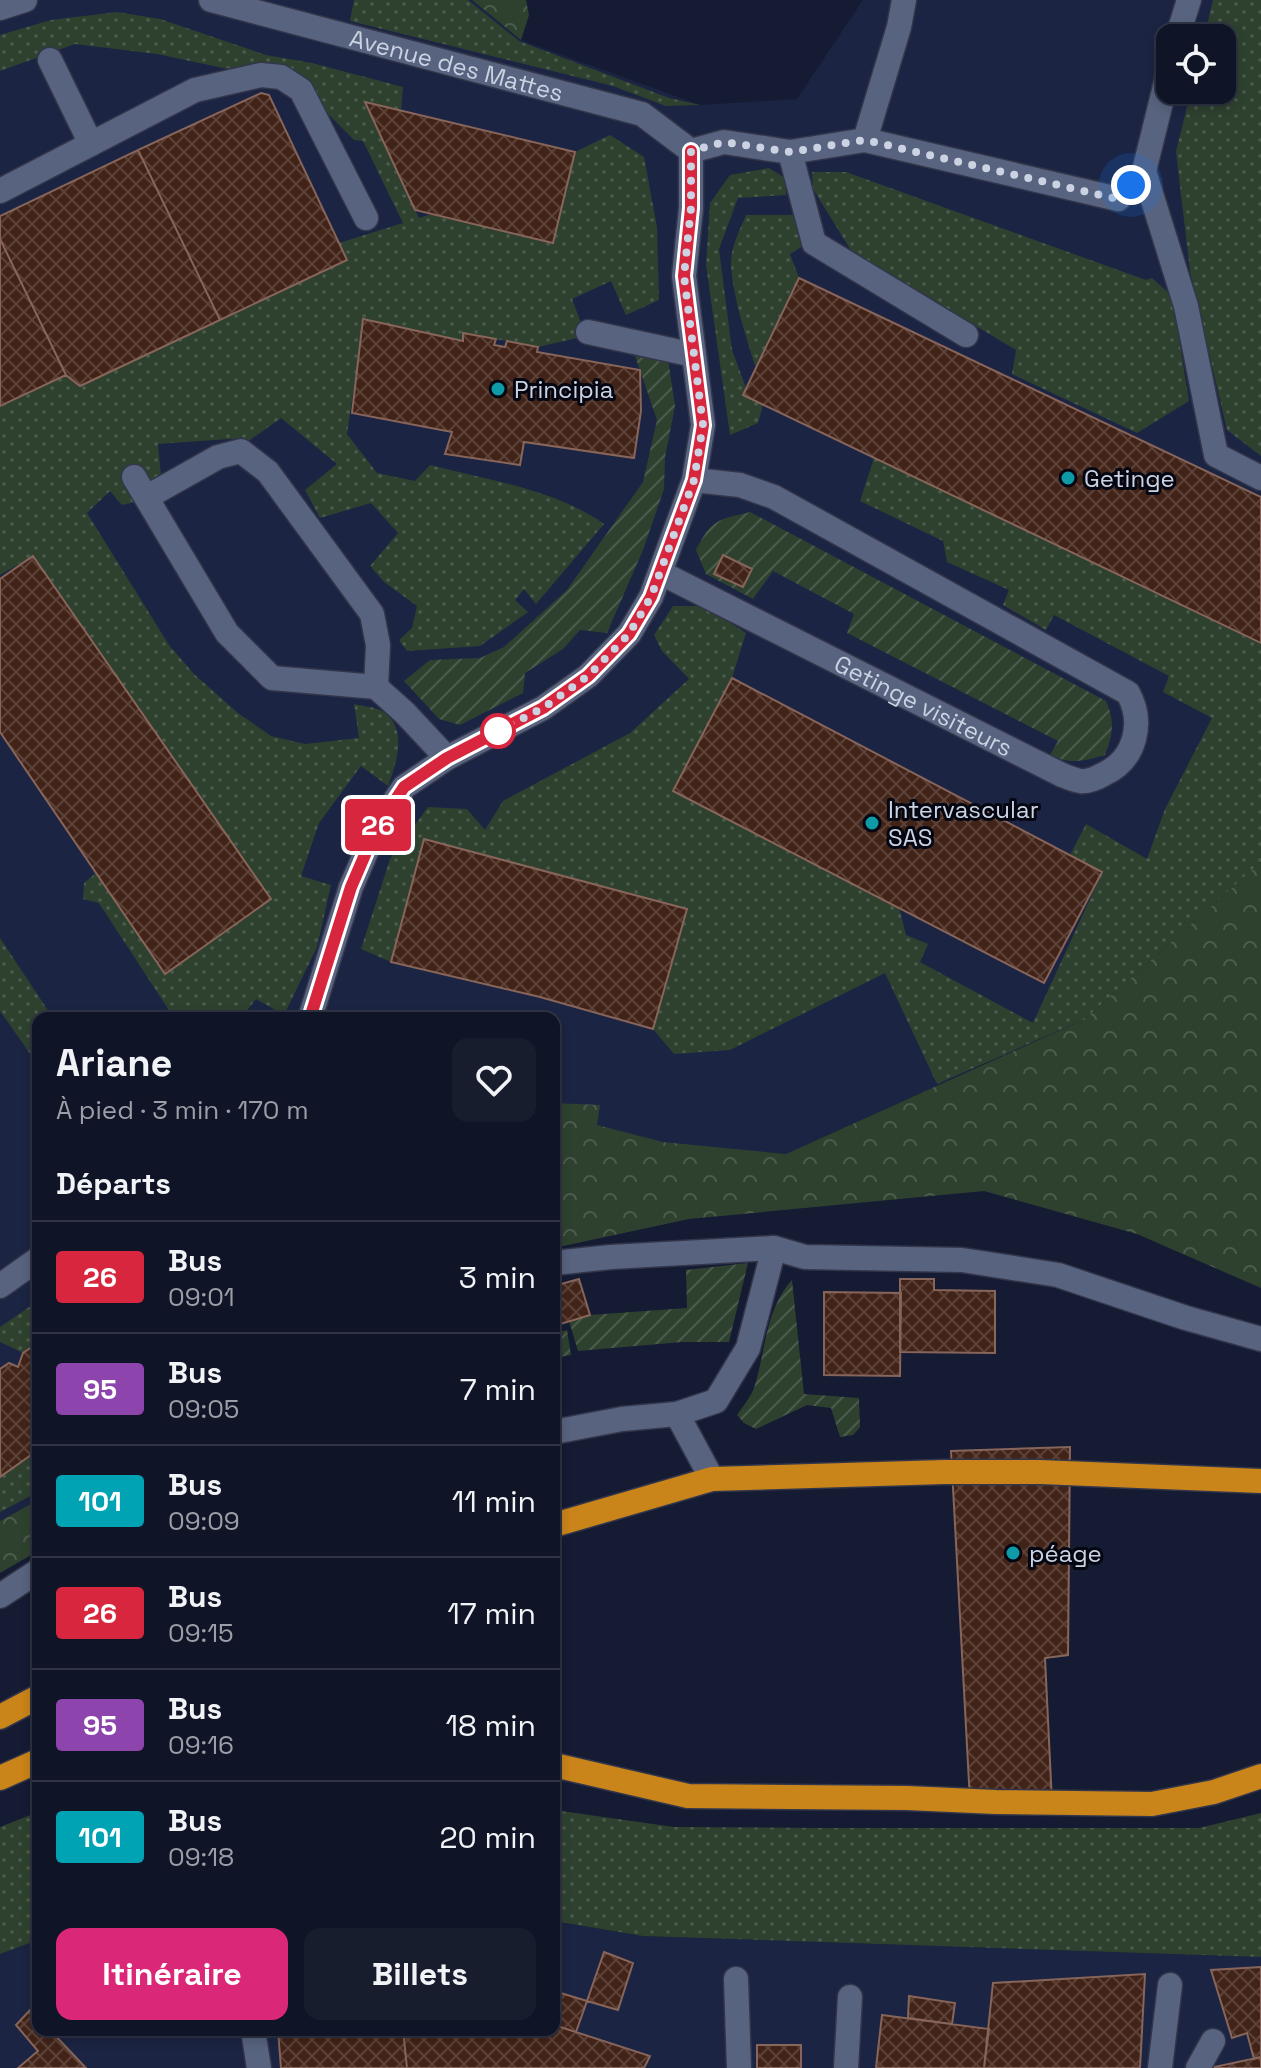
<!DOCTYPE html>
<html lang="fr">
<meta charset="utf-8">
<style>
:root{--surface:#0f1426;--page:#181d2e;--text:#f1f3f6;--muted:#9b9ea7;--line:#2f3343;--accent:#db2777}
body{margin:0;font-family:"Space Grotesk",sans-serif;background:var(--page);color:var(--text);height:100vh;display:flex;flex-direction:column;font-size:30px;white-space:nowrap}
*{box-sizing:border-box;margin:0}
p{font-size:26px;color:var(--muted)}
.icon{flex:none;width:44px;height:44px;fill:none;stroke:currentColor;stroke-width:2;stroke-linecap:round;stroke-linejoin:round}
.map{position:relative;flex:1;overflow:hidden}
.side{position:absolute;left:32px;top:1012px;width:528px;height:1024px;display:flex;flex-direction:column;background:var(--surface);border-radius:16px;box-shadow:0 4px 12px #0003,0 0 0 2px var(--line)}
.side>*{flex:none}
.badge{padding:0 16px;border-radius:6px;font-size:28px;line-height:52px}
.buttons{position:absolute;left:1156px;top:24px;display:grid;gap:16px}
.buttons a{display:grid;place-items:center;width:80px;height:80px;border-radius:16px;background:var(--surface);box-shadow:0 4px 12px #0003,0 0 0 2px var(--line);font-size:40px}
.you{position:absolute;width:40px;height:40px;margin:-20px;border:6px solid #fff;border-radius:50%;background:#1a73e8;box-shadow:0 0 0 12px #1a73e833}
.map>.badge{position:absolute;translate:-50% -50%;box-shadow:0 0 0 4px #fff}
h2{padding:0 24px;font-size:30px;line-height:72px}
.round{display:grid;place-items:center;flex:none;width:84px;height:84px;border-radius:16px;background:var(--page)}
.head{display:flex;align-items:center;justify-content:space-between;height:136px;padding:0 24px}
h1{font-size:38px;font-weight:800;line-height:60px}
.cta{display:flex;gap:16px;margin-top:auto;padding:16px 24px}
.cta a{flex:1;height:92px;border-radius:16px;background:var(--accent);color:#fff;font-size:32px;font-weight:800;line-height:92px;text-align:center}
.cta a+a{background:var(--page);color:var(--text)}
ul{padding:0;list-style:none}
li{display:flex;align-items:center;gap:24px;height:112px;padding:0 24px;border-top:2px solid var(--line)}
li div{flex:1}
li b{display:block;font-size:30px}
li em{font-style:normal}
li .badge{min-width:88px;font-weight:700;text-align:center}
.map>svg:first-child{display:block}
.built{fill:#1b2442;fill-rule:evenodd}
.grass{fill:url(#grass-dots)}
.forest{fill:url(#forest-crowns)}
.garden{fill:url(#garden-furrows)}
.building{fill:url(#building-cross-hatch);stroke:#87655a;stroke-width:2}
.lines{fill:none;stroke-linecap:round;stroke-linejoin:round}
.minor-casing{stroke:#33364a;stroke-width:27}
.highway-casing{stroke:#33364a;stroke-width:27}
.minor{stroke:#58637f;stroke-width:24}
.highway{stroke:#c9841a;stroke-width:24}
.line-casing{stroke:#fff;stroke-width:18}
.line{stroke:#d7263d;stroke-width:12}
.walk{stroke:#cbd2e2;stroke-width:8;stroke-dasharray:0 14.4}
.culture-dot{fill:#0f9aa8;stroke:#040711;stroke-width:3}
.stop-dot{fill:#fff;stroke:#d7263d;stroke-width:4}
.labels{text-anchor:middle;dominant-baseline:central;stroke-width:6;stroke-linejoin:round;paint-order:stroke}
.street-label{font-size:24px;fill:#cbd2e2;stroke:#040711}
.poi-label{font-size:24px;fill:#cbd2e2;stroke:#040711;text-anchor:start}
</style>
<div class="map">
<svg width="1261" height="2068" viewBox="0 0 1261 2068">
<defs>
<pattern id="grass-dots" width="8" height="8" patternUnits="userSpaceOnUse" patternTransform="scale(2)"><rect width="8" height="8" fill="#2e412f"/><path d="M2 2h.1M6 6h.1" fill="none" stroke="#4b5c4d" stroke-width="1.8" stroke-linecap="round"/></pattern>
<pattern id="forest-crowns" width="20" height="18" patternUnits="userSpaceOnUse" patternTransform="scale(2)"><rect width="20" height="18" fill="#2e412f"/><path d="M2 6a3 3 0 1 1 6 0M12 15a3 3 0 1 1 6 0" fill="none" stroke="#4b5c4d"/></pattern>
<pattern id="garden-furrows" width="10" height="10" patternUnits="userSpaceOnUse" patternTransform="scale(2)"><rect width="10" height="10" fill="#2e412f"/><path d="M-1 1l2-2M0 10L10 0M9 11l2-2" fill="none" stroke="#4b5c4d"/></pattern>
<pattern id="building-cross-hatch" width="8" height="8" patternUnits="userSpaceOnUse" patternTransform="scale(2)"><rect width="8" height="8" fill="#422318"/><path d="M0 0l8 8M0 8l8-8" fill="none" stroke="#5c4239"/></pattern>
</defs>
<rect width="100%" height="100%" fill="#141b33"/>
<path class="built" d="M0 0H472L521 40 700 105 797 99 863 0H1261V862L1085 1019 786 1154 663 1143 554 1205V1018H38V1500L0 1521ZM1170 38H1222V90H1170Z
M554 1921 643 1936 1261 1957V2068H0V1954L38 1940V2030H554Z"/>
<path class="grass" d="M354 0H468L519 41 669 98 700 105 666 106 613 86 350 21Z
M1213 0H1261V456L1227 430 1190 271 1176 152 1191 90H1222V38H1204Z
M117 12 160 19 266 55 312 63 403 87 401 110 365 103 419 218 431 214 553 243 575 152 610 135 644 157 657 227 659 300 626 315 611 281 572 299 586 336 538 347 464 333 463 341 364 320 347 434 377 473 415 481 430 465C488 480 555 489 604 524L536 604 524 589 515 600 528 612 480 646 407 651 399 640 412 628 417 606 384 582 370 566 398 533 371 503 320 518 305 490 337 464 281 418 250 440 229 439 158 444 163 496 122 505 110 491 87 513 169 645 194 674 238 713 271 736 305 744 359 738 354 704C362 706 373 707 380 710 409 725 397 762 388 786L361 766 319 823 301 876 331 885 317 947 284 1015 256 999 241 1018H174L99 903 83 899 84 883 96 873 165 974 33 556 0 575V406L66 375 81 386 346 261 339 243 403 223 363 141 354 140 302 88 278 73 223 68 157 54 75 44 0 71V35L51 20Z
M769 168 785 178 786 195 738 198 719 249 732 350 746 388 743 395 763 405 758 423 730 435 706 265 710 203 730 175Z
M812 172H846L1146 280 1152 278 1172 296 1189 401 1137 433 1012 374 1016 350 852 252 813 189Z
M746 215H795L806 244 790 254 799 278 756 368C746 338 732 294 731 263 731 246 740 230 746 215Z
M874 458 1261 643V862L1085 1019 937 1084 885 973 730 1050 674 1054 653 1029 687 909 424 839 391 962 361 949 390 859 428 807 467 809 485 830 503 801 630 733 689 679 662 651 654 635 673 606H704L746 633 732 678 674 791 899 907 906 935 928 944 920 962 1033 1023 1102 873 1070 855 1086 824 1147 859 1165 809 1212 718 1163 692 1169 676 1054 615 1046 630 1003 605 1009 590 947 562 943 541 860 501Z
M0 938 53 1018H38V1065L0 1011Z
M38 1301V1343L23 1353 0 1342V1327Z
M38 1450V1492L0 1512V1477Z
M554 1810 674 1827 819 1828H1199L1261 1813V1957L643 1936 554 1921Z
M38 1812V1940L0 1954V1827Z"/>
<path class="forest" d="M472 0H526L529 15 521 40Z
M1261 862V1288L1137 1234 984 1191 689 1219 554 1248V1103L600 1105 597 1125 663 1142 786 1154 1085 1019Z
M38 1500V1551L0 1573V1521Z"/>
<path class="garden" d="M634 353 668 359 675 406 665 457 664 489 643 550 607 633 580 630 563 649 525 673 523 693 460 725 439 719 404 681 430 660 480 658 504 647 567 590 643 482 657 420Z
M750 512 1106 701C1115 721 1113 735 1105 755 1084 761 1070 765 1050 755L1058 741 847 633 854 614 773 571 753 599 706 574 696 550C712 519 717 520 750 512Z
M748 1263 729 1342H682L578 1351 569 1321 590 1315 687 1308 686 1270Z
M792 1280 804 1394 859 1398 860 1427 853 1435 840 1437 831 1408 807 1405 756 1429 744 1423 737 1415C743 1406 750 1398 754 1388 766 1351 765 1310 792 1280Z
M567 1330 571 1355 554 1358V1333Z"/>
<path class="building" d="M261 93 269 95 347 260 220 320 138 150Z
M365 102 575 152 553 243 415 210Z
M138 150 220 320 80 386 66 375 0 239V216Z
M0 239 66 375 0 406Z
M799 278 1261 497V643L743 395Z
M363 319 463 341V333L496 339 494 345 505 347 507 341 538 347 537 352 640 370 641 411 634 458 524 442 520 465 445 454 452 432 352 413Z
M723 555 752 569 743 587 714 574Z
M33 556 271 899 165 974 0 732V579Z
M732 678 1102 872 1044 983 673 791Z
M424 839 687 909 653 1029 540 997 391 962Z
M579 1279 590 1315 554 1326V1286Z
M900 1279H934V1290L995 1291V1353L900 1352Z
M824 1292 901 1293 900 1376 824 1375Z
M38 1343V1450L0 1477V1369L9 1363 18 1367 23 1353Z
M1070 1447 1068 1655 1045 1658 1052 1803 970 1801 951 1451Z
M604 1952 633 1963 618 2010 587 2001Z
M1261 1967V2057L1254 2059 1247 2033 1232 2038 1211 1970Z
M1145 1974 1140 2068H984L993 1983Z
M554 1991 587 2001 576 2032 554 2025Z
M909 1996 955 2003 952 2024 908 2018Z
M31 2009 38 2017V2030H50L86 2068H18L38 2051 16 2025Z
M882 2015 989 2029 984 2068H876Z
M554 2025 650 2056 644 2068H407L403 2030H554Z
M278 2030H403L407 2068H281Z
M757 2045H801V2068H757Z
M1261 2057V2068H1210Z"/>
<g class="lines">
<defs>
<g id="minor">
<path id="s1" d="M211 0 642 114 691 151"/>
<path d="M0 8 25 0"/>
<path d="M1177 38 1189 0"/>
<path d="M50 60 91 144"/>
<path d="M865 140 899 27 904 0"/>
<path d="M691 151 724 142 790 152 865 140 1118 199 1144 171 1170 66"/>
<path d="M790 152 814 243 966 335"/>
<path d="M1144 171 1186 306 1216 455 1261 478"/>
<path d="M0 191 195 90 261 75 281 77 301 90 366 218"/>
<path d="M588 332 694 355"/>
<path d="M134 477 227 633 272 678 376 687 405 713 447 758"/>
<path d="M147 497 218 457 241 451 268 472 372 614 378 645 376 687"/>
<path id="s2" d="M661 573 1062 775C1067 777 1074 780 1080 781 1089 782 1097 778 1104 774 1136 759 1144 722 1128 693L774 497 740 485 694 480"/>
<path d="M310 1018 351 887 376 829 404 787 447 758 543 708 588 676 629 634 651 597 694 480 703 425 684 276 691 208V151"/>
<path d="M554 1263 611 1257 774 1248 805 1257 962 1260 1058 1275 1186 1318 1261 1339"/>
<path d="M0 1286 38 1259"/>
<path d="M677 1414 716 1401 748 1348 774 1248"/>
<path d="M554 1432 622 1419 677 1414 712 1479"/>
<path d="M0 1596 38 1571"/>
<path d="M736 1979 739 2068"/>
<path d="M253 2030 259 2068"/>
<path d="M846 2068 850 1997"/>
<path d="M1160 2068 1170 1985"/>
<path d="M1198 2068 1213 2041"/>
</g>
<path id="highway" d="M554 1525 712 1479 944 1472H1040L1261 1481
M0 1717 38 1697
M554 1765 688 1796 907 1798 996 1802 1152 1804 1214 1792 1261 1776
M0 1778 38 1761"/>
</defs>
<use href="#minor" class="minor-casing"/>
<use href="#highway" class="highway-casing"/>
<use href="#minor" class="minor"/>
<use href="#highway" class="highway"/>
</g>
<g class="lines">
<defs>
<path id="line" d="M310 1018 351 887 376 829 404 787 447 758 543 708 588 676 629 634 651 597 694 480 703 425 684 276 691 208V151"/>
</defs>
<use href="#line" class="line-casing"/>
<use href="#line" class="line"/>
<path class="walk" d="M498 731 543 708 588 676 629 634 651 597 694 480 703 425 684 276 691 208V151L724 142 790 152 865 140 1118 199 1131 185"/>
</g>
<g class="culture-dot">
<circle cx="498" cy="389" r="8"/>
<circle cx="1068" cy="478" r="8"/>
<circle cx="872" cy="823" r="8"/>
<circle cx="1013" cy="1553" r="8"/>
</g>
<circle class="stop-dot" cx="498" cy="731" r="16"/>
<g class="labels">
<g class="street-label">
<text stroke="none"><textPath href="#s1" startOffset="254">Avenue des Mattes</textPath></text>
<text stroke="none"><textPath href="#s2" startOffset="294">Getinge visiteurs</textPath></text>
</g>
<g class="poi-label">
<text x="514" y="389">Principia</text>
<text x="1084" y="478">Getinge</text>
<text x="888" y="809">Intervascular<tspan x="888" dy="28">SAS</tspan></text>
<text x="1029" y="1553">péage</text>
</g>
</g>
</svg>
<div class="buttons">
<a><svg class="icon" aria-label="locate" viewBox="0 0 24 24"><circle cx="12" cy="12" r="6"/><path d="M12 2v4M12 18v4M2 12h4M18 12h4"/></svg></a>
</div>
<div class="you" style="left:1131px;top:185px"></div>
<b class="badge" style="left:378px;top:825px;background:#d7263d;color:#fff">26</b>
<section class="side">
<div class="head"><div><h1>Ariane</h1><p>À pied · 3 min · 170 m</p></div><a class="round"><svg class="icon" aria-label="heart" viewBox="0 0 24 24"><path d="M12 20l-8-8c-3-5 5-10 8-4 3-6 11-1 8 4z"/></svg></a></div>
<h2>Départs</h2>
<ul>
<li><span class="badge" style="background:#d7263d;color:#fff">26</span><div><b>Bus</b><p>09:01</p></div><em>3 min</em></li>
<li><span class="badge" style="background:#8e44ad;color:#fff">95</span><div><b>Bus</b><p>09:05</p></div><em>7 min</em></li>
<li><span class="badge" style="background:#00a3b4;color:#fff">101</span><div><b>Bus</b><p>09:09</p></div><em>11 min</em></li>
<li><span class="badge" style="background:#d7263d;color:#fff">26</span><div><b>Bus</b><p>09:15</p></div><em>17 min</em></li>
<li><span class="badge" style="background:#8e44ad;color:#fff">95</span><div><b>Bus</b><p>09:16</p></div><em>18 min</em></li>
<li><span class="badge" style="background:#00a3b4;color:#fff">101</span><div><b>Bus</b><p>09:18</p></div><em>20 min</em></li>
</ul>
<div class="cta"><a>Itinéraire</a><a>Billets</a></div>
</section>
</div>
